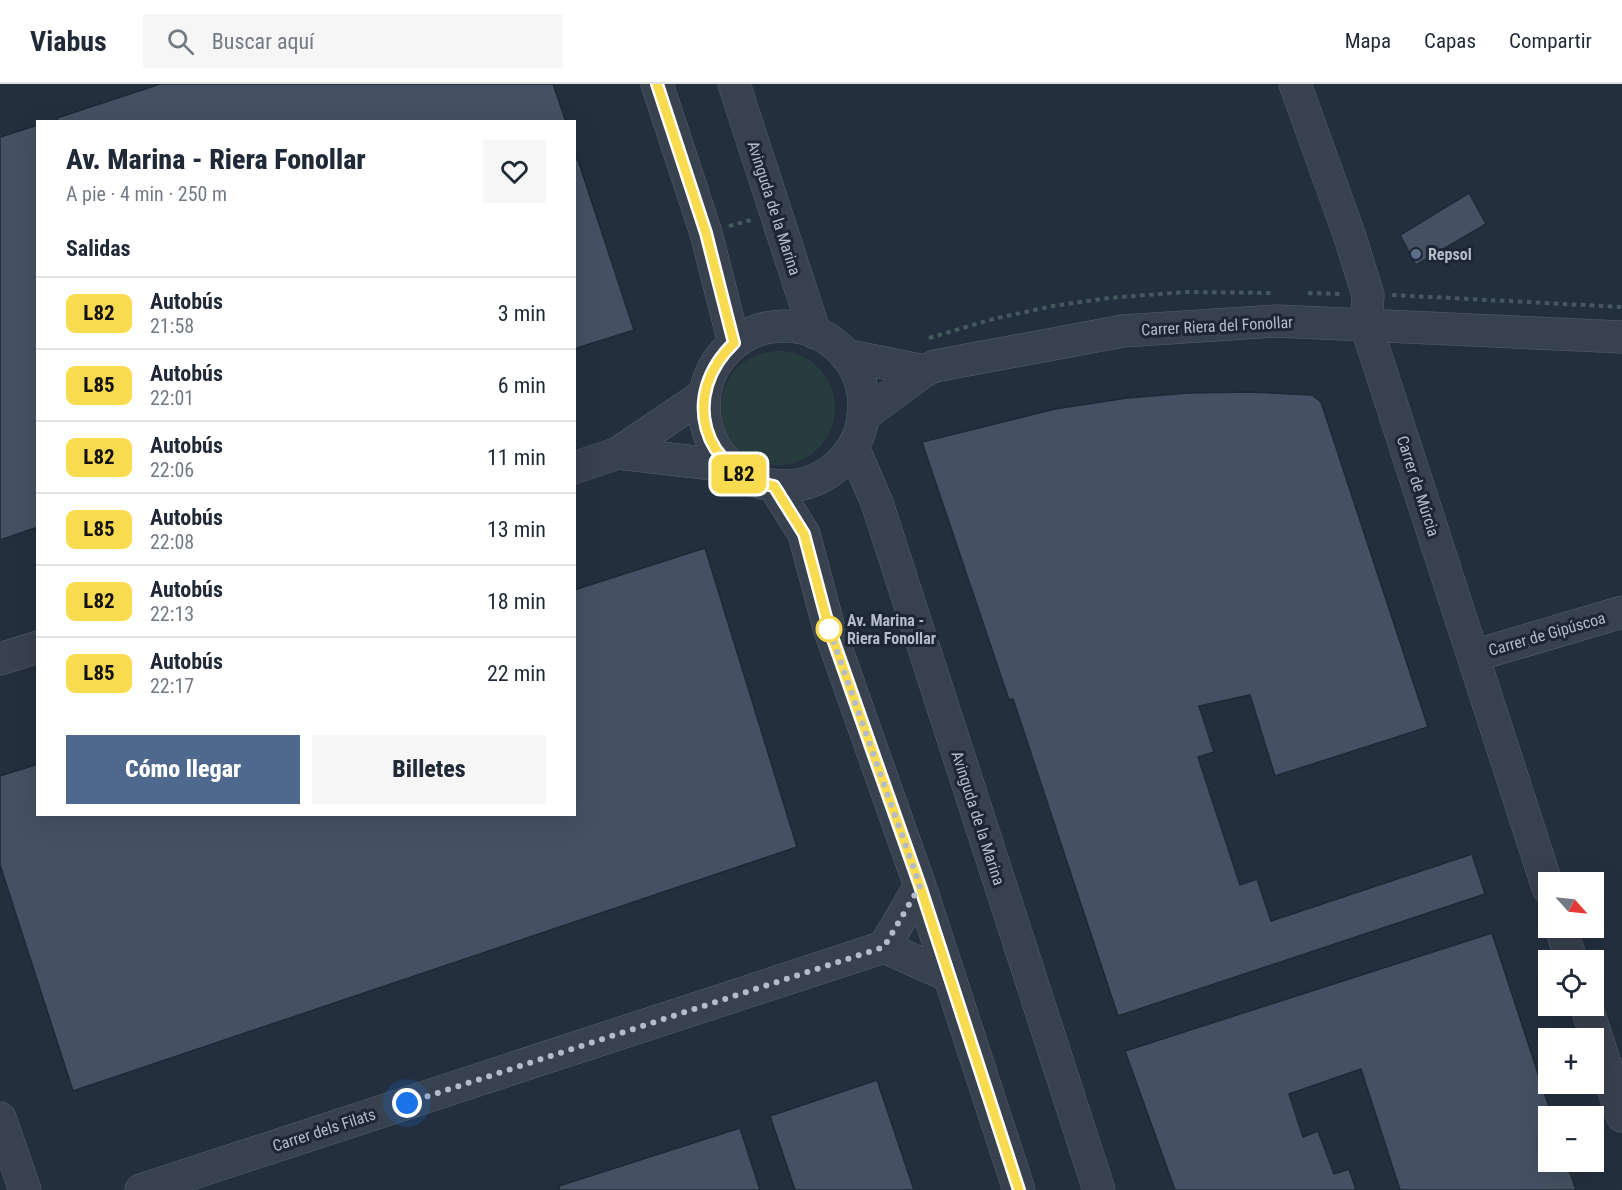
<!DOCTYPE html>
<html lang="es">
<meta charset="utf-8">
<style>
:root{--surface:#fff;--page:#f6f6f7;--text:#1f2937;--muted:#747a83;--line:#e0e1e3;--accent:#4f688e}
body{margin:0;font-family:"Roboto Condensed",sans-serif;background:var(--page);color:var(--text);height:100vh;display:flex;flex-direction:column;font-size:22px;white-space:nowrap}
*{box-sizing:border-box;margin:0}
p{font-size:20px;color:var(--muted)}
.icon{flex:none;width:33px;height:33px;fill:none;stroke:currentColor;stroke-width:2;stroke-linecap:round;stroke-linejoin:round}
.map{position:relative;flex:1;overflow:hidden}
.side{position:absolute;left:36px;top:36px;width:540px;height:696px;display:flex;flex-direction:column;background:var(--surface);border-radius:0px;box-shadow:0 6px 24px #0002}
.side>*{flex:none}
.badge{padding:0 12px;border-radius:9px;font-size:21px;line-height:39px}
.needle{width:39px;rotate:117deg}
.controls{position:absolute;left:1538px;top:788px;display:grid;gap:12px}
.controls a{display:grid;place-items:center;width:66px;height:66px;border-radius:0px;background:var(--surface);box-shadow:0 6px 24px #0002;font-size:30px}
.you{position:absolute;width:30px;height:30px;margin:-15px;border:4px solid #fff;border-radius:50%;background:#1a73e8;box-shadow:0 0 0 9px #1a73e833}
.map>.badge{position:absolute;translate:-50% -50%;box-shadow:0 0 0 3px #fff}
h2{padding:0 30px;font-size:22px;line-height:54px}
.round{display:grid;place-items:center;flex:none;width:63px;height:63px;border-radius:0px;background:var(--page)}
.headline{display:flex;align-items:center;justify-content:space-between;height:102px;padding:0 30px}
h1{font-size:28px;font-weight:800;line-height:45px}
.button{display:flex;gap:12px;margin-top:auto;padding:12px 30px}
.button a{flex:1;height:69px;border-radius:0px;background:var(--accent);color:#fff;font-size:24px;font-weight:800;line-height:69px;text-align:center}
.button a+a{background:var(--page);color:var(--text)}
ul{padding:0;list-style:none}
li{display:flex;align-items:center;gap:18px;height:72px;padding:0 30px;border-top:2px solid var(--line)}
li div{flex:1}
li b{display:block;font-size:22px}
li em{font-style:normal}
li .badge{min-width:66px;font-weight:700;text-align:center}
header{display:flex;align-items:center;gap:36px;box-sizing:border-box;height:84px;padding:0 30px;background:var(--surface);border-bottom:2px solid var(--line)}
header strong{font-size:28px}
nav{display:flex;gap:33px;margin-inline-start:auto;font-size:21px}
.search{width:420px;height:54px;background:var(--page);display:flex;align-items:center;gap:15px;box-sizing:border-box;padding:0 21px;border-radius:0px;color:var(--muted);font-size:22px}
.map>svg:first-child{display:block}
.green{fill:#263c3f}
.building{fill:#455162;stroke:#1f2835;stroke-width:1.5}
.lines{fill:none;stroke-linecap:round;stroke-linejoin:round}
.minor-casing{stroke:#565f6c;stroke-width:33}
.path{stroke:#44595c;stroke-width:4;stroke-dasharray:4.5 4.5;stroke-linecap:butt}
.minor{stroke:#38414e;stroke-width:32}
.line-casing{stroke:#fff;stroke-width:14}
.line{stroke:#f9db4f;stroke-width:9}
.walk{stroke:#b4bcc9;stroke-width:6;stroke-dasharray:0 10.8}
.service-dot{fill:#5c6f8a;stroke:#1d2633;stroke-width:2}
.stop-dot{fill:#fff;stroke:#f9db4f;stroke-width:3}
.labels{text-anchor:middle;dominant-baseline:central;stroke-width:6;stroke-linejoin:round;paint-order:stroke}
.street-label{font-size:16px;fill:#b4bcc9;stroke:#1d2633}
.poi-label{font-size:16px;font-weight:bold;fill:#b4bcc9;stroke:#1d2633;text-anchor:start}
.stop-label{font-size:16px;font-weight:bold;fill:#b4bcc9;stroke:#1d2633;text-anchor:start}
</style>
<header>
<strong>Viabus</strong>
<div class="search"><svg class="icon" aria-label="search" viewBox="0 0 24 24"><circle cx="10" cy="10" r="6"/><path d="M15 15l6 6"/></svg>Buscar aquí</div>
<nav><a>Mapa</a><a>Capas</a><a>Compartir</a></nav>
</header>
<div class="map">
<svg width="1622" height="1106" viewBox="0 0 1622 1106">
<rect width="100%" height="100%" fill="#242f3e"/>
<path class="green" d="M721 324a57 57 0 1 1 114 0a57 57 0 1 1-114 0Z"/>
<path class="building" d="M160 0H553L566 38H58L57 34Z
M38 41V443L0 456V53Z
M574 76H578L634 246 574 265Z
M1469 109 1486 140 1416 181 1400 151Z
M1249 308 1312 311 1321 318 1428 643 1275 692 1250 611 1199 622 1214 668 1198 673 1240 801 1257 795 1271 837 1472 770 1485 810 1118 932 1013 615 1009 616 922 358 1055 325 1127 314 1188 309Z
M705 464 797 763 73 1007 0 781V692L38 680V730H574V506Z
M1492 849 1552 1032H1548V1077H1566L1576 1106H1400L1361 985 1289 1010 1303 1053 1318 1047 1334 1090 1349 1085 1356 1106H1175L1125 967Z
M877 996 914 1106H795L770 1032Z
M740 1044 760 1106H559V1102Z"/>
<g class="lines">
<defs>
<path id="minor" d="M657 0 706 149 734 259
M734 0 815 249
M1295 0 1349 150 1368 211 1366 241 1548 804
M704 322a80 80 0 1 1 160 0a80 80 0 1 1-160 0Z
M845 271 924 287
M863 332 924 287 935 282 1123 247 1277 237 1622 253
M853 363 877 419 1099 1106
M618 369 730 382
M574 384 618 369 704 311
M774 402 804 450 829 544 920 802 1019 1106
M1473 572 1622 528
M0 575 38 563
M1561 843 1571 876
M884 863 949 892
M1586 921 1622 1032
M0 1034 25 1106
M141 1106 884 863 920 802"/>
</defs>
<use href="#minor" class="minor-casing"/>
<path class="path" d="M729 142 751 136
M1308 209 1340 210
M1392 211 1622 223
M929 254 993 235 1053 222 1109 214 1186 208 1271 209"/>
<use href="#minor" class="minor"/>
</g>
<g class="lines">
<defs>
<path id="line" d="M657 0 706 149 734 259C680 310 701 388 774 402L804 450 829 544 920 802 1019 1106"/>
</defs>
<use href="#line" class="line-casing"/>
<use href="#line" class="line"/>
<path class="walk" d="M407 1019 884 863 920 802 829 545"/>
</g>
<circle class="service-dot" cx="1416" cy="170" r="6"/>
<circle class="stop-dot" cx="829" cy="545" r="12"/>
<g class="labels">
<g class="street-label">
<text transform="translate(774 124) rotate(72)">Avinguda de la Marina</text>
<text transform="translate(1217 242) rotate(-3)">Carrer Riera del Fonollar</text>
<text transform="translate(1418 402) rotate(72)">Carrer de Múrcia</text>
<text transform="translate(1547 550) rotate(-16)">Carrer de Gipúscoa</text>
<text transform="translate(978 734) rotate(72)">Avinguda de la Marina</text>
<text transform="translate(324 1046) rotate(-18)">Carrer dels Filats</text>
</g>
<g class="poi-label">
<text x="1428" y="170">Repsol</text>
</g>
<g class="stop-label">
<text x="847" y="536">Av. Marina -<tspan x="847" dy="18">Riera Fonollar</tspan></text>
</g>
</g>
</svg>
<div class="controls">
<a><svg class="needle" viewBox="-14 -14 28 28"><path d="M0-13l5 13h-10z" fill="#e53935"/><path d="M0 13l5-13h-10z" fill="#747a83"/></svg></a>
<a><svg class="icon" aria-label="locate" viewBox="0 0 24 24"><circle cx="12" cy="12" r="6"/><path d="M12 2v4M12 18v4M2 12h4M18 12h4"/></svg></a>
<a>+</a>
<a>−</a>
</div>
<div class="you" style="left:407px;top:1019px"></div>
<b class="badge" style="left:739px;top:390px;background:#f9db4f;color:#111">L82</b>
<section class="side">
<div class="headline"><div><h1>Av. Marina - Riera Fonollar</h1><p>A pie · 4 min · 250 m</p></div><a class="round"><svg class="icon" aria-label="heart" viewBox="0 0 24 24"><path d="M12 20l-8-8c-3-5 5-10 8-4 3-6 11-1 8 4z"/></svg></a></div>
<h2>Salidas</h2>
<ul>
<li><span class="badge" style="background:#f9db4f;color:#111">L82</span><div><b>Autobús</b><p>21:58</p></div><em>3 min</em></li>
<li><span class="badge" style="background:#f9db4f;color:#111">L85</span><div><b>Autobús</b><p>22:01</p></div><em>6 min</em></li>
<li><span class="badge" style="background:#f9db4f;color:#111">L82</span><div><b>Autobús</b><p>22:06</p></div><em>11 min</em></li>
<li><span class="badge" style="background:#f9db4f;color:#111">L85</span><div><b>Autobús</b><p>22:08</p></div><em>13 min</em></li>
<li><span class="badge" style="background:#f9db4f;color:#111">L82</span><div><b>Autobús</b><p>22:13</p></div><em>18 min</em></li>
<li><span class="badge" style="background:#f9db4f;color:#111">L85</span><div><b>Autobús</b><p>22:17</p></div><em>22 min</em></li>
</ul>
<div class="button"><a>Cómo llegar</a><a>Billetes</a></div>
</section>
</div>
